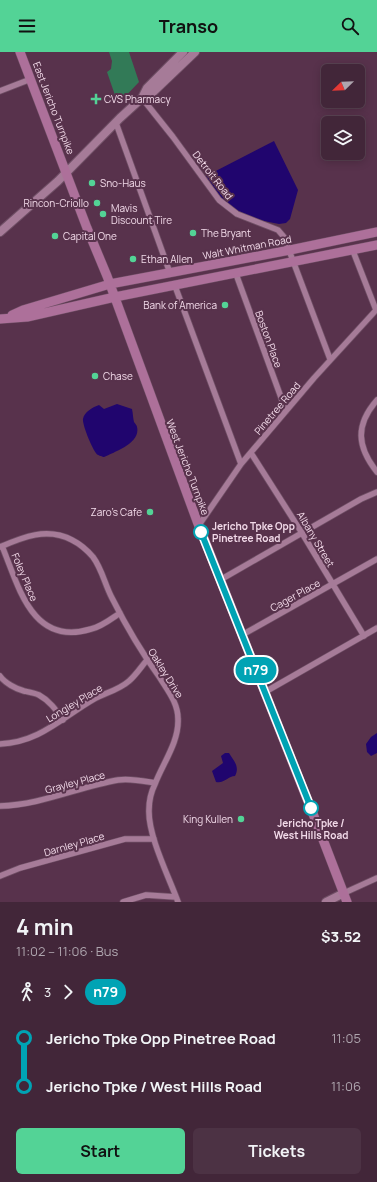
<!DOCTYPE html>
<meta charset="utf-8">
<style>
:root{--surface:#422639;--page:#4c3244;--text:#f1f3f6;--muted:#aea5ae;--line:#5a4353;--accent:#53d396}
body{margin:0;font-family:Manrope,sans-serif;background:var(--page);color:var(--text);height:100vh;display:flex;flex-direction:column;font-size:15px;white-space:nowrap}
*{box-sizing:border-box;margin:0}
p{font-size:13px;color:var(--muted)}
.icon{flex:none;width:22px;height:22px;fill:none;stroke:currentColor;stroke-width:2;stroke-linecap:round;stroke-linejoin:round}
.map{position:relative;height:850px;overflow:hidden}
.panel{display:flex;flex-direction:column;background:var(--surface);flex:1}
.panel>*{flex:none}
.badge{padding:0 8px;border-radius:13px;font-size:14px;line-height:26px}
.needle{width:26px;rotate:247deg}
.tools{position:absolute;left:321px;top:12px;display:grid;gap:8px}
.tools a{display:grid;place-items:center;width:44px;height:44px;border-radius:6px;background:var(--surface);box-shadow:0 2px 10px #0003,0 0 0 1px var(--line);font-size:20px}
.map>.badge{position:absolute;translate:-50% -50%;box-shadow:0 0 0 2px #fff}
.legs{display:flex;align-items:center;gap:6px;height:44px;padding:0 16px;font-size:13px}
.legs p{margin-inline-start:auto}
.overview{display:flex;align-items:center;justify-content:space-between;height:68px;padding:0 16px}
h1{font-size:22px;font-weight:700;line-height:30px}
.button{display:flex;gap:8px;margin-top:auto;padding:8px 16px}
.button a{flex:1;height:46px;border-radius:6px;background:var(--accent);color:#111;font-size:16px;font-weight:700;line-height:46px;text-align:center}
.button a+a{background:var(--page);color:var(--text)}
ul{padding:0 16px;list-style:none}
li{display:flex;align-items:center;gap:14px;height:48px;font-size:15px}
li i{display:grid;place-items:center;width:6px;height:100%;margin:0 5px;background:currentColor}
li i::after{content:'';width:10px;height:10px;margin:-5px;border:3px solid;border-radius:50%;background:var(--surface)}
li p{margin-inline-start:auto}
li:first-child i{background:linear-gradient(#0000 50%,currentColor 0)}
li:last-child i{background:linear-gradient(currentColor 50%,#0000 0)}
header{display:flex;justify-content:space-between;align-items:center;height:52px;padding:0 16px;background:var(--accent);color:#111;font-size:18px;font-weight:700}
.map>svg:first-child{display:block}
.green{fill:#327a57}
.water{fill:#20056e}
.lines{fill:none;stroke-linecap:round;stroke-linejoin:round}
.street-casing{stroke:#6f4f65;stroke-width:7}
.secondary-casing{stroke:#6f4f65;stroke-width:10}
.primary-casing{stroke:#6f4f65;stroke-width:10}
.street{stroke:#a67b98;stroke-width:5.5}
.secondary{stroke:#a67b98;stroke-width:8}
.primary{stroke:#ad709a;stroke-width:9}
.line-1-casing{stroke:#fff;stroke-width:9}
.line-1{stroke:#00a3b4;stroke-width:6}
.poi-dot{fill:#53d396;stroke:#58324c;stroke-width:1.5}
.stop-1-dot{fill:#fff;stroke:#00a3b4;stroke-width:2}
.labels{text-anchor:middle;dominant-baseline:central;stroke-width:4;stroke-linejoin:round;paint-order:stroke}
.poi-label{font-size:10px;fill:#f2dae9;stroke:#58324c;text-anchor:start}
.street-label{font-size:10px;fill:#f2dae9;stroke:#58324c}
.stop-label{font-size:10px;font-weight:bold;fill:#f2dae9;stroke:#58324c;text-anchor:start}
</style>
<header><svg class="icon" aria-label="menu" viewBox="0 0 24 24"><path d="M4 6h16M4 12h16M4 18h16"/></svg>Transo<svg class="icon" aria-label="search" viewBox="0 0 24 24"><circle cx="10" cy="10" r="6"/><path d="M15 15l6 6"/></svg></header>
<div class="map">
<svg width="377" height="850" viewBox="0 0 377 850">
<rect width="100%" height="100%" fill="#58324c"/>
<path class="green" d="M109 0H129L139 30 118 52 107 20 111 17 112 9Z"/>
<path class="water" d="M274 89 298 138 290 167 286 171 279 172 254 167 238 160 221 146 206 124Z
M117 352 132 357C133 362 133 366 134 370 135 372 137 373 137 375 141 391 114 400 104 405 103 405 98 403 98 403 93 400 82 372 83 367 84 360 93 355 99 353L104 357Z
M377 681V701L371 704 367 700 366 692 371 685Z
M225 701H229C234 709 240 715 235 724 228 724 224 732 216 730L212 719 223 711 221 704Z"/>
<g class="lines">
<defs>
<path id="street" d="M0 39 31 27
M142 46 173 85 219 148 237 162 278 178 284 185 330 307
M116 71 170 221
M353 199 376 258
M236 222 286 359
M175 234 241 412
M377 348C355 373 357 395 377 420
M251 401 302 481 364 584
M199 473 241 412 314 326 377 257
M2 494C19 535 32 595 91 577 101 575 111 567 120 561
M0 495C23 485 47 475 72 488 80 492 87 498 93 505 102 517 105 533 112 546 126 574 142 601 160 626 168 639 178 651 178 667 179 690 163 711 155 732 151 740 149 750 149 758 148 784 169 825 178 850
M220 528 361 447 377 440
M242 583 377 507
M0 624C5 631 16 637 24 639 29 640 35 641 39 643 50 649 56 658 63 668
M265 640 377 576
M0 692C40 690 61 666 94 647 105 641 119 638 129 629 136 623 141 615 147 608
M0 754C41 753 78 735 118 728 130 726 143 729 155 731
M0 824 20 816 125 787H154
M344 841 377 826
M123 850 146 843 176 845"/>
<path id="secondary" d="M142 46 147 36 183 0
M0 180 58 129 120 66 142 46 151 42 195 0
M326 850 344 841"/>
<path id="primary" d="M20 0 87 176 107 224 197 469 317 772 347 850
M12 263 23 258 110 232 290 198 377 180
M0 267 27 265 115 245 377 193"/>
</defs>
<use href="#street" class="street-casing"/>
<use href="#secondary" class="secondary-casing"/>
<use href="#primary" class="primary-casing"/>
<use href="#street" class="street"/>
<use href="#secondary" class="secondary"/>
<use href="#primary" class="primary"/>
</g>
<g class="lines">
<defs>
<path id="line-1" d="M201 480 311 756"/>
</defs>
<use href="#line-1" class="line-1-casing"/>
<use href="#line-1" class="line-1"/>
</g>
<g class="poi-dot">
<path d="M94 41h4v4h4v4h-4v4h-4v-4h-4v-4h4z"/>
<circle cx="92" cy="131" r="4"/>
<circle cx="97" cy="151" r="4"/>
<circle cx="103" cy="162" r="4"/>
<circle cx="193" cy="181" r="4"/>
<circle cx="55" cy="184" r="4"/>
<circle cx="133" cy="207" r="4"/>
<circle cx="225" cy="253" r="4"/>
<circle cx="95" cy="324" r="4"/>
<circle cx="150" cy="460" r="4"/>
<circle cx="241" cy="767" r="4"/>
</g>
<g class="stop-1-dot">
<circle cx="201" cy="480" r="7"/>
<circle cx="311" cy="756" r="7"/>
</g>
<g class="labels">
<g class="poi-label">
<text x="104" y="47">CVS Pharmacy</text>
<text x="100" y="131">Sno-Haus</text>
<text x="89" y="151" text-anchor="end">Rincon-Criollo</text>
<text x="111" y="156">Mavis<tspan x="111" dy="12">Discount Tire</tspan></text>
<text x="201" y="181">The Bryant</text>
<text x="63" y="184">Capital One</text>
<text x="141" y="207">Ethan Allen</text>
<text x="217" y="253" text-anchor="end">Bank of America</text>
<text x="103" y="324">Chase</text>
<text x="142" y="460" text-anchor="end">Zaro's Cafe</text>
<text x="233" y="767" text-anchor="end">King Kullen</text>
</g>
<g class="street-label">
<text transform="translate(54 56) rotate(69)">East Jericho Turnpike</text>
<text transform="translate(213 123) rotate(52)">Detroit Road</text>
<text transform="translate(247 195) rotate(-11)">Walt Whitman Road</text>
<text transform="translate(269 287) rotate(70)">Boston Place</text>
<text transform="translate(277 356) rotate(-50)">Pinetree Road</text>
<text transform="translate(188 415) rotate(69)">West Jericho Turnpike</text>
<text transform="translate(316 487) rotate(59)">Albany Street</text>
<text transform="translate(25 525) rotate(67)">Foley Place</text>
<text transform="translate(295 543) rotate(-29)">Cager Place</text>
<text transform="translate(166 621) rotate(58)">Oakley Drive</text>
<text transform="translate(74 651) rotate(-31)">Longley Place</text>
<text transform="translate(75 730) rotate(-15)">Grayley Place</text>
<text transform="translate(74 792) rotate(-16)">Darnley Place</text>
</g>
<g class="stop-label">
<text x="212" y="474">Jericho Tpke Opp<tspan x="212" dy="12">Pinetree Road</tspan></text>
<text x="311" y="771" text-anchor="middle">Jericho Tpke /<tspan x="311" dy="12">West Hills Road</tspan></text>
</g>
</g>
</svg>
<div class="tools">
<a><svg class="needle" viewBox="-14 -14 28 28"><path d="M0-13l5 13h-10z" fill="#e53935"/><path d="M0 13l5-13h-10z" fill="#aea5ae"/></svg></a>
<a><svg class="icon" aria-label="layers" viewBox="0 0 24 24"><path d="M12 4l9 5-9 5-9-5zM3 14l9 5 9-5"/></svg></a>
</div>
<b class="badge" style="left:256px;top:618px;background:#00a3b4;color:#fff">n79</b>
</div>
<section class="panel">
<div class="overview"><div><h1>4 min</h1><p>11:02 – 11:06 · Bus</p></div><b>$3.52</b></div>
<div class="legs"><svg class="icon" aria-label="walk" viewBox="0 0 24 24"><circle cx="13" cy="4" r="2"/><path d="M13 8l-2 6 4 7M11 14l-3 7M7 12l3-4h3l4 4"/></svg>3<svg class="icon" aria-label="forward" viewBox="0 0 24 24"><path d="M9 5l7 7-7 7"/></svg><b class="badge" style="background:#00a3b4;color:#fff">n79</b></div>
<ul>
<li><i style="color:#00a3b4"></i><b>Jericho Tpke Opp Pinetree Road</b><p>11:05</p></li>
<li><i style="color:#00a3b4"></i><b>Jericho Tpke / West Hills Road</b><p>11:06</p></li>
</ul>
<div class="button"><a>Start</a><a>Tickets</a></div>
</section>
